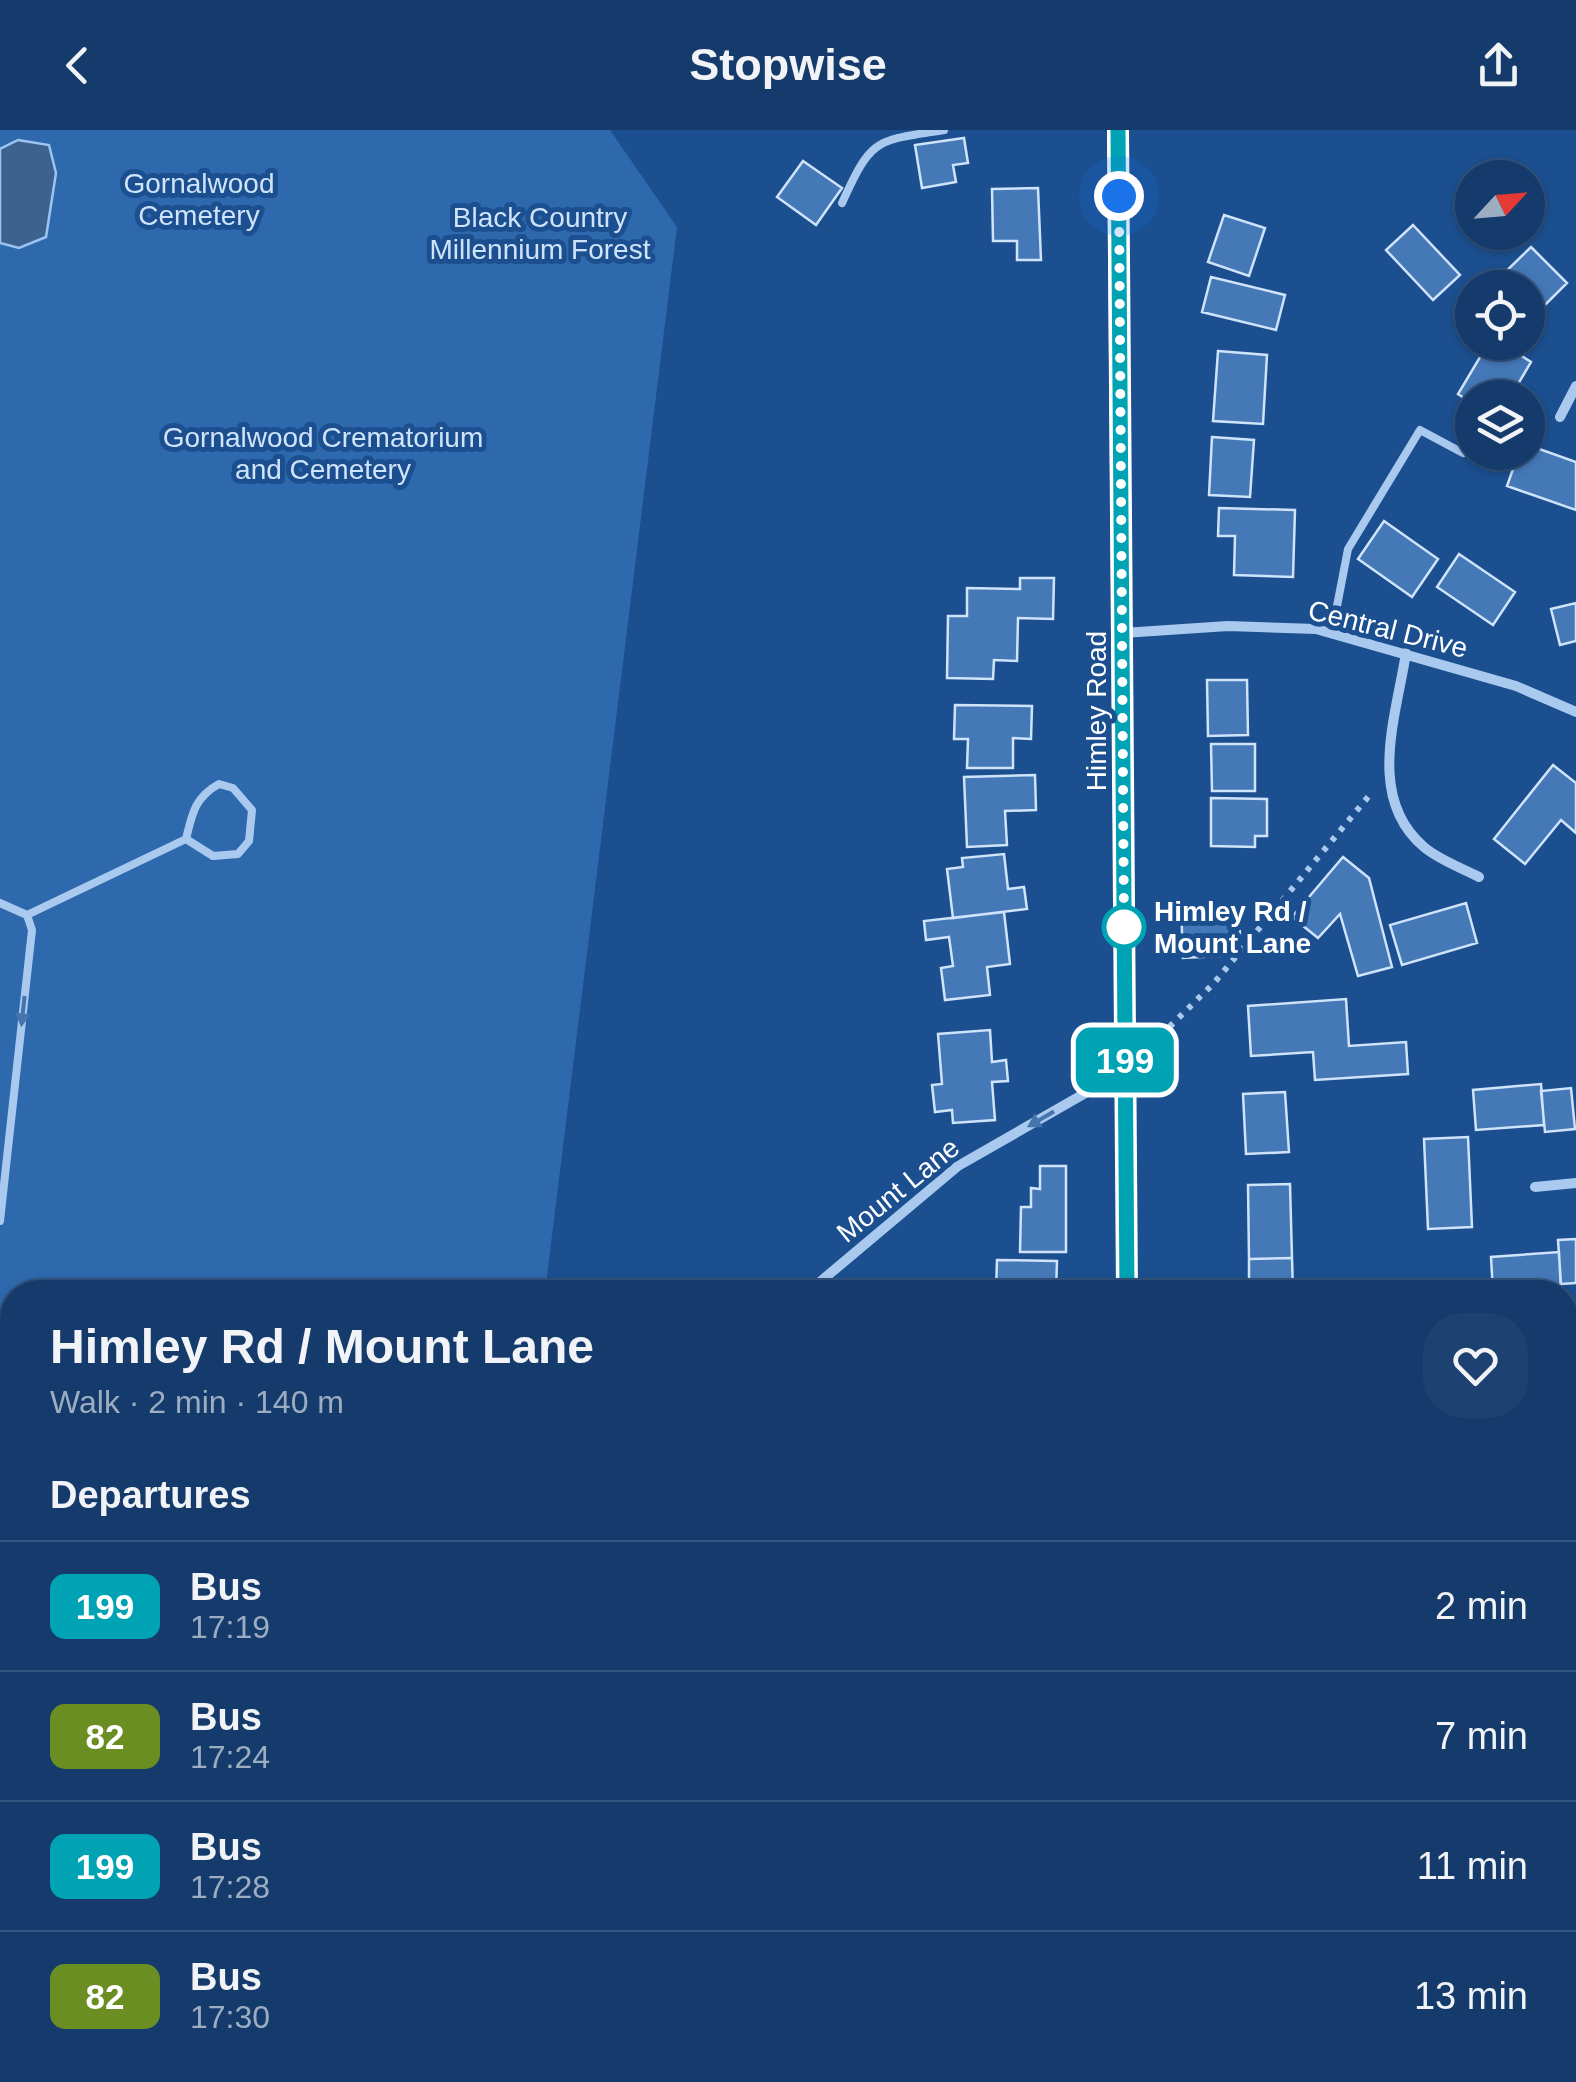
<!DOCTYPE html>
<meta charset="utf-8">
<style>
:root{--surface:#143b6b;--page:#1d4271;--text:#f1f3f6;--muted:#9dadc1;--line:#33557e}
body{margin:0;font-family:Helvetica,sans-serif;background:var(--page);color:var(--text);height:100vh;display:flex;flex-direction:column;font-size:38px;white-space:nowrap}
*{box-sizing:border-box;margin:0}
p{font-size:32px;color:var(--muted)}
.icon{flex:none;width:55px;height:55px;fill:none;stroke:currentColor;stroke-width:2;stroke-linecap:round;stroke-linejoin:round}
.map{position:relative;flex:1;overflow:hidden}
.drawer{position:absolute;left:0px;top:1150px;width:1578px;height:802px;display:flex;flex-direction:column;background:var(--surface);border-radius:40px 40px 0 0;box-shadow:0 2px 8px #0004,0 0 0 2px var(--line)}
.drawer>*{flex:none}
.badge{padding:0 20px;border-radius:15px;font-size:35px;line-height:65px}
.needle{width:65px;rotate:64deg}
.controls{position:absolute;left:1455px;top:30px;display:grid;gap:20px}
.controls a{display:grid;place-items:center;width:90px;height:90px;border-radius:50%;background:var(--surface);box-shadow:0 2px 8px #0004,0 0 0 2px var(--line);font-size:50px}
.you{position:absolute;width:50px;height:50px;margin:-25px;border:8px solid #fff;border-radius:50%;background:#1a73e8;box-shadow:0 0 0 15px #1a73e833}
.map>.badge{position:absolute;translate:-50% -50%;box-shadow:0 0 0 5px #fff}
h2{padding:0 50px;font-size:38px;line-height:90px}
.round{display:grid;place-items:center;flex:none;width:105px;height:105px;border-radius:40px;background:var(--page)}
.summary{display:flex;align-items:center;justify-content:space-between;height:170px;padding:0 50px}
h1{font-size:48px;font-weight:600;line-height:75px}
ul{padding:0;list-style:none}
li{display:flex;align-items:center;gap:30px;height:130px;padding:0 50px;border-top:2px solid var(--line)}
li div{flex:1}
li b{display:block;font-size:38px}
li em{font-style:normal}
li .badge{min-width:110px;font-weight:700;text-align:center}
header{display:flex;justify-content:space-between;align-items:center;height:130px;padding:0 50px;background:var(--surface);font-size:45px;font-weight:600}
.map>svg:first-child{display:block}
.green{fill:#2e69ad}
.water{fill:#3c6290;stroke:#9cc4f0;stroke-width:2.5}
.building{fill:#4478b7;stroke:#cfe3fa;stroke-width:2.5}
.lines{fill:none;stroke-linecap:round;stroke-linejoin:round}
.path{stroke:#a9c9ee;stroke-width:6;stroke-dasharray:5 8;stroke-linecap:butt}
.lane{stroke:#a9c9ee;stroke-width:8}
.street{stroke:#a9c9ee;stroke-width:10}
.secondary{stroke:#d6e6fa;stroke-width:20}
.oneway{fill:#4674ac}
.line-casing{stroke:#fff;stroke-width:22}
.line{stroke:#00a3b4;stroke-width:15}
.walk{stroke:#fff;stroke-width:10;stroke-dasharray:0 18}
.stop-dot{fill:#fff;stroke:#00a3b4;stroke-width:5}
.labels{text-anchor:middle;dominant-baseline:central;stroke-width:10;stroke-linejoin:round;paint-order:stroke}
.park-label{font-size:28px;fill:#cfe3fa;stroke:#1b4f8f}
.street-label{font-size:28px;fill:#fff;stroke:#1b4f8f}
.stop-label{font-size:28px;font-weight:bold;fill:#fff;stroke:#1b4f8f;text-anchor:start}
</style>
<header><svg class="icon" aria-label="back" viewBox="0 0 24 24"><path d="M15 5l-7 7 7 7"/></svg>Stopwise<svg class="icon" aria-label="share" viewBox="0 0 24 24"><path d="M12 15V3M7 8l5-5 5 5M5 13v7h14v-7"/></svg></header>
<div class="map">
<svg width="1576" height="1952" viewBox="0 0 1576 1952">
<rect width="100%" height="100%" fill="#1b4f8f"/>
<path class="green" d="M0 0H610L677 97 545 1162H12V1696L0 1692Z
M0 1774 12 1780V1940H311L335 1952H0Z"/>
<path class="water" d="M18 10 49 15 56 43 46 107 19 118 0 113V19Z"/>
<path class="building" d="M964 8 968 33 953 35 956 52 922 58 915 15Z
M803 31 842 58 816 95 777 67Z
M1038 58 1041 130H1017V111H993L992 59Z
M1224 85 1265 98 1249 146 1208 132Z
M1413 95 1460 145 1433 170 1386 120Z
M1531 117 1567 153 1528 192V158L1492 155Z
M1211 147 1285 165 1276 200 1202 182Z
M1489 212H1500L1531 232 1510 268H1472V273L1458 264Z
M1218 221 1267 225 1263 294 1213 291Z
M1212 307 1254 310 1250 367 1209 365Z
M1528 315 1576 332V380L1507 356 1519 322H1528Z
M1219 378 1295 380 1293 447 1234 445 1235 406H1218Z
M1384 391 1438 429 1412 467 1358 429Z
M1459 424 1515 462 1493 495 1437 457Z
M1020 448H1054L1053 489 1018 488 1017 531 994 530 993 549 947 548 948 486H967V458L1020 459Z
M1576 473V511L1560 515 1551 479Z
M1207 550H1247L1248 605 1208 606Z
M955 575 1032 576 1031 609 1013 608V638H967L968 609H954Z
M1211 614H1255V661H1212Z
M1553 635 1576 653V703L1561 690 1525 734 1494 709Z
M1035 645 1036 680 1005 681 1007 715 967 717 964 647Z
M1211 668 1267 669V706H1255V717L1211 716Z
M1004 724 1008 759 1024 757 1027 779 953 788 947 739 963 737 962 728Z
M1343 727 1369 748 1392 837 1358 846 1340 784 1318 808 1292 787Z
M1466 773 1477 813 1402 835 1390 795Z
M1239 774 1240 807 1218 808 1219 826 1183 828 1181 776Z
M1004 782 1010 834 987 837 990 865 945 870 941 838 953 836 949 807 926 810 924 791Z
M1346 869 1349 916 1406 912 1408 944 1315 950 1313 922 1251 926 1248 876Z
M990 900 992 932 1006 930 1008 951 992 952 995 990 953 993 952 980 935 982 932 955 942 954 938 904Z
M1541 954 1544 995 1476 1000 1473 960Z
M1571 958 1575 999 1545 1002 1541 961Z
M1285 962 1289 1022 1246 1024 1243 964Z
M1468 1007 1472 1097 1428 1099 1424 1009Z
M1040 1036H1066V1122H1020L1021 1077H1031V1058L1040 1059Z
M1290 1054 1292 1128 1249 1129 1248 1055Z
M1576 1109V1153L1561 1154 1558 1110Z
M1559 1122 1561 1162H1493L1491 1127Z
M1292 1128 1293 1162H1249V1129Z
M997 1130 1057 1131 1056 1162H996Z
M1565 1260H1576V1301H1565Z
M1575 1689H1576V1760L1565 1754V1708Z
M755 1940H844L845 1952H756Z
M971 1940H1020V1952H971Z
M1213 1940H1274V1952H1214Z"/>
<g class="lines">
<path class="path" d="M1528 306 1544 297
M1151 915 1214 853 1373 661"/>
<path class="lane" d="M842 73C872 7 875 11 944 0
M1332 502 1348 419 1420 300 1463 323
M0 773 27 785 32 800 0 1091
M27 785 186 709C192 684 195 667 219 654L233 658 252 680 249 711 238 724 213 726 186 709
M1565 1434 1576 1417"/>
<path class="street" d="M1560 287 1576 256
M1123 503 1228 496 1316 499 1516 556 1576 582
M1406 523C1396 587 1366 668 1424 717 1439 730 1462 738 1479 747
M1535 1057 1576 1053
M808 1162 958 1036 1124 941
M1565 1360H1576
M1567 1952 1576 1905"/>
<path class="secondary" d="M1117 0 1127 1162
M0 1730 12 1735
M408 1940 430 1952
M1134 1940V1952"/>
</g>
<defs><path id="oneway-solid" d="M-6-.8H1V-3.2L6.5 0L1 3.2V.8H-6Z" transform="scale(2.5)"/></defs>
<g class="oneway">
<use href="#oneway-solid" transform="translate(23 881) rotate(96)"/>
<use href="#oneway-solid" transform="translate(1041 989) rotate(150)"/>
</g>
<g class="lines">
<defs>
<path id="line" d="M1118 0 1127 1162"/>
</defs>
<use href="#line" class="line-casing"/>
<use href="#line" class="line"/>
<path class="walk" d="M1119 66 1124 797"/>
</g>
<circle class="stop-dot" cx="1124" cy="797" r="20"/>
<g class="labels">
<g class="park-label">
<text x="199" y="53">Gornalwood<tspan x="199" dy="32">Cemetery</tspan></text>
<text x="540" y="87">Black Country<tspan x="540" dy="32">Millennium Forest</tspan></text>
<text x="323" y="307">Gornalwood Crematorium<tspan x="323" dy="32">and Cemetery</tspan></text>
</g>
<g class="street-label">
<text transform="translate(1388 499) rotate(14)">Central Drive</text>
<text transform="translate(1096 581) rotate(-90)">Himley Road</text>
<text transform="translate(898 1060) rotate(-39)">Mount Lane</text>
</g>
<g class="stop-label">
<text x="1154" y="781">Himley Rd /<tspan x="1154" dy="32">Mount Lane</tspan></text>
</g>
</g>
</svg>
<div class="controls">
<a><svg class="needle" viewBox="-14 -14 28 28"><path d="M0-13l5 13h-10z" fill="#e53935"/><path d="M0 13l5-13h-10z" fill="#9dadc1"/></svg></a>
<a><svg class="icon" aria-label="locate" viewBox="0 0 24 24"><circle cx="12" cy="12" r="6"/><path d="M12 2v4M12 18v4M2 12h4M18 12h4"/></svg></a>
<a><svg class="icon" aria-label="layers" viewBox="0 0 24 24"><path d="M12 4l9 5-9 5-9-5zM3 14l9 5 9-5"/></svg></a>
</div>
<div class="you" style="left:1119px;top:66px"></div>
<b class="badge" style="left:1125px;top:930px;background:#00a3b4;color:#fff">199</b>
<section class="drawer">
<div class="summary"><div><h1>Himley Rd / Mount Lane</h1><p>Walk · 2 min · 140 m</p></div><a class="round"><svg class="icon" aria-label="heart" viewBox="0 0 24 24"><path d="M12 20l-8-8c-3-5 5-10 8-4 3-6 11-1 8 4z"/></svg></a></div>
<h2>Departures</h2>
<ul>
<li><span class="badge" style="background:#00a3b4;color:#fff">199</span><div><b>Bus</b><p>17:19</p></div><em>2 min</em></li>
<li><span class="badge" style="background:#6b8e23;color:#fff">82</span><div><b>Bus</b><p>17:24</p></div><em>7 min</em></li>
<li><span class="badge" style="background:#00a3b4;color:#fff">199</span><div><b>Bus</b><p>17:28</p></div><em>11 min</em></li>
<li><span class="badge" style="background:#6b8e23;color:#fff">82</span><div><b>Bus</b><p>17:30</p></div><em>13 min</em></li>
</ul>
</section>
</div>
